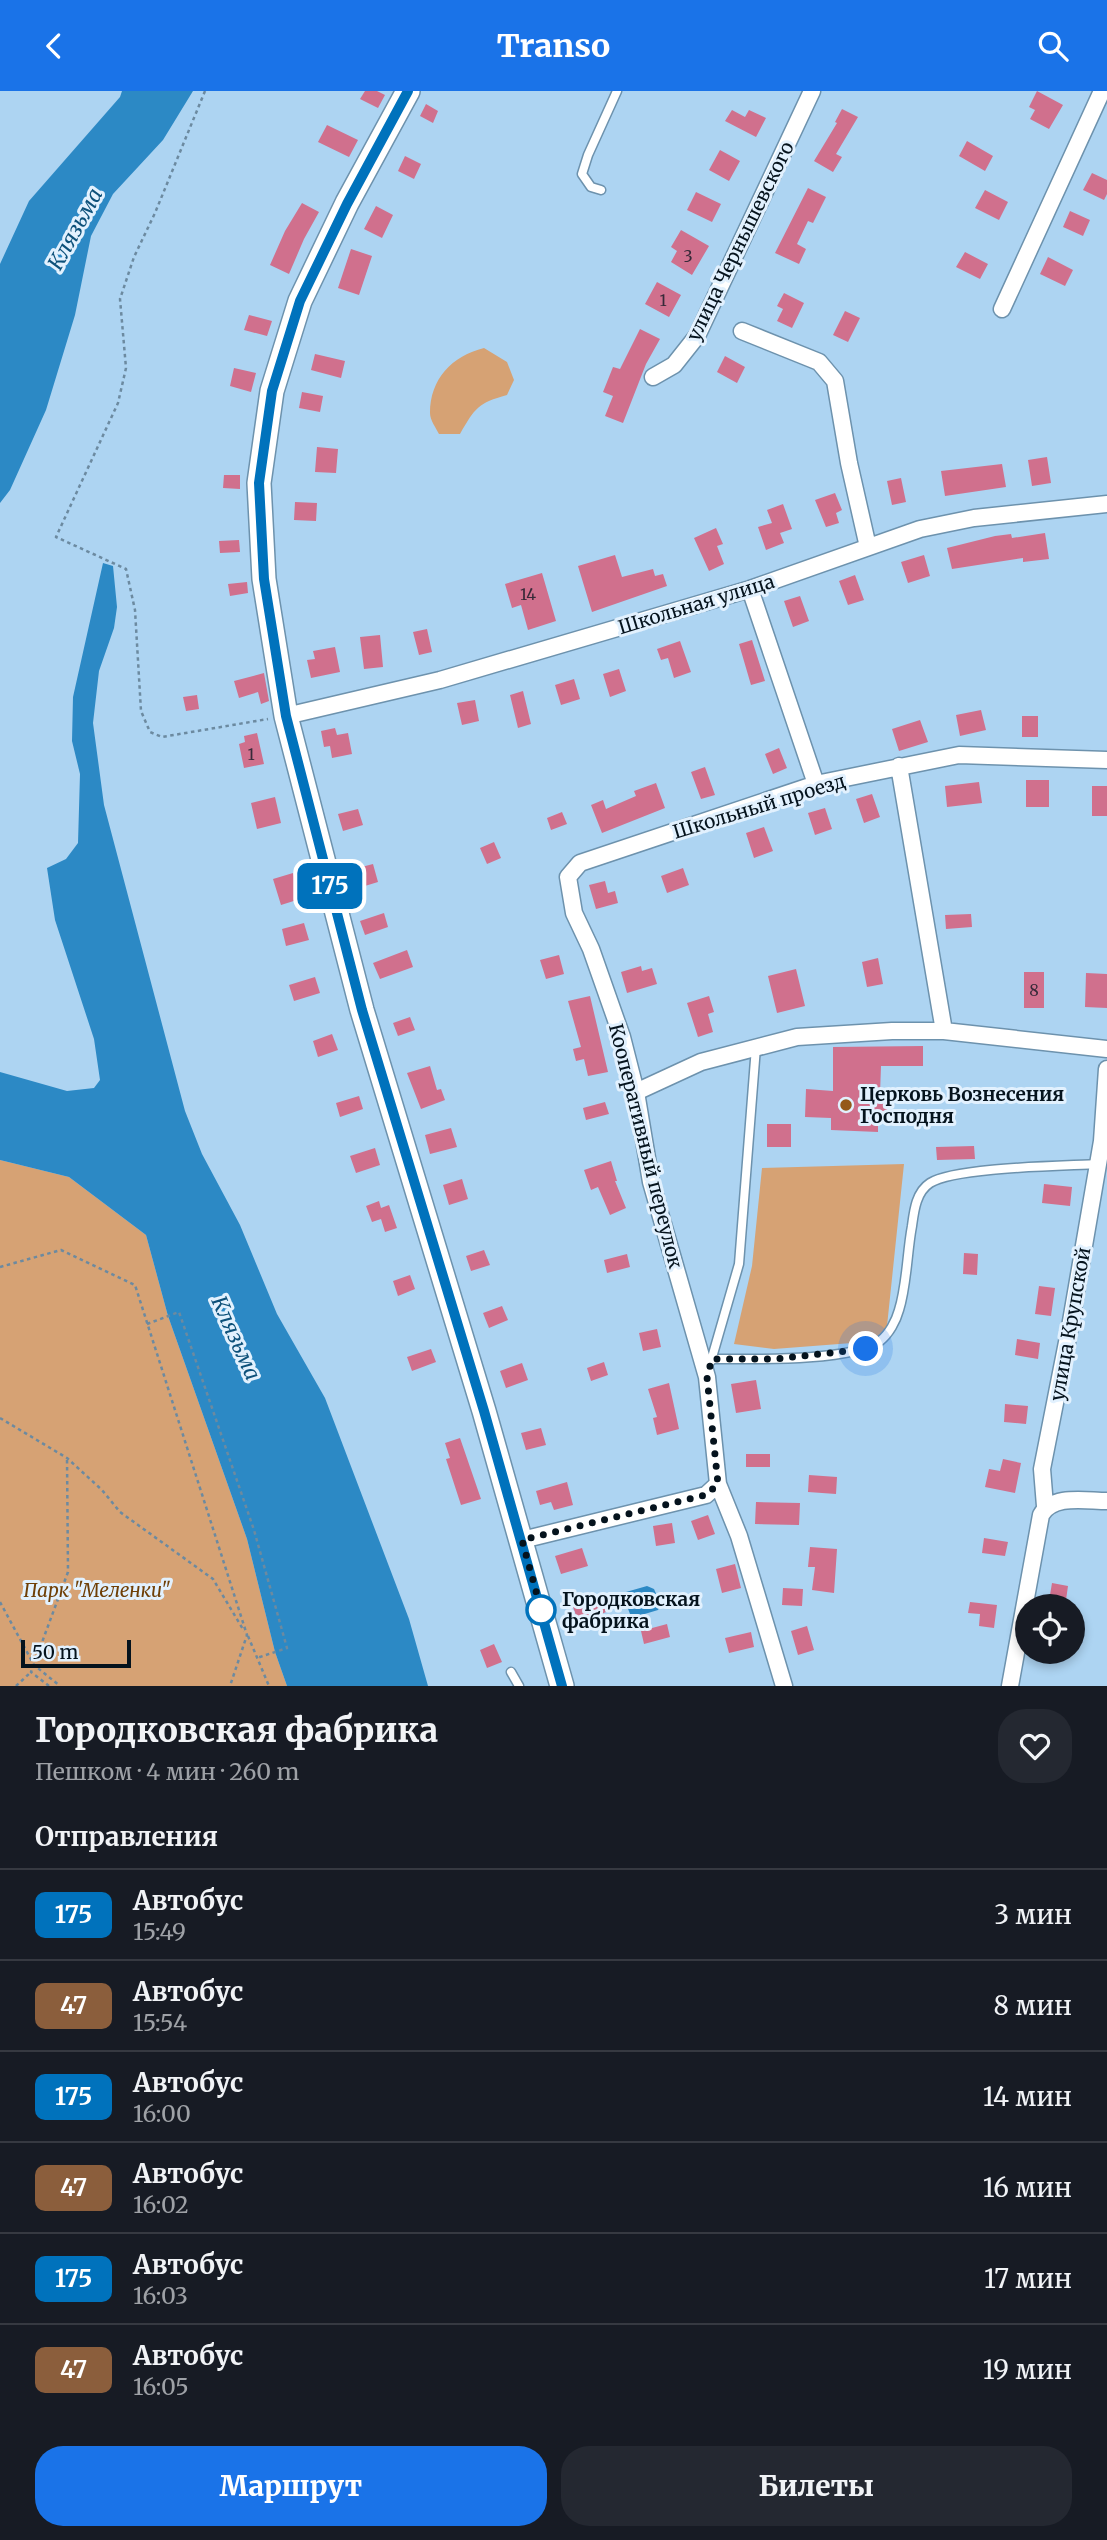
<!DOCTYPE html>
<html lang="ru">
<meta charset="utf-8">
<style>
:root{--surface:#171b24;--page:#242831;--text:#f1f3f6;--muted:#9ea1a6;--line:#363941;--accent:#1a73e8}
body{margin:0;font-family:Merriweather,serif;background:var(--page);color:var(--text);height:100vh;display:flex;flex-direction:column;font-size:26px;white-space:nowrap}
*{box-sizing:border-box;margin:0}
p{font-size:23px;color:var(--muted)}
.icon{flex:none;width:38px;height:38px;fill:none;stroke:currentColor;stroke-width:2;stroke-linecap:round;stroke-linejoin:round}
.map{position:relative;height:1595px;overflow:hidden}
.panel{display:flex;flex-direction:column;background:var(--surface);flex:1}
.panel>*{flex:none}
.badge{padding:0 14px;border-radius:10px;font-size:24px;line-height:46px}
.fabs{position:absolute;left:1015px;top:1503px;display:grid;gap:14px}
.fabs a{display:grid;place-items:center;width:70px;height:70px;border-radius:50%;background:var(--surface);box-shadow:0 4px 10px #0003;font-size:35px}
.scale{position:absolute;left:21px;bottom:18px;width:110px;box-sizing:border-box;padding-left:7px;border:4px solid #05131d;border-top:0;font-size:19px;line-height:24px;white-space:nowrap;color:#05131d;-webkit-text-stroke:5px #e2f1fe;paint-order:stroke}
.you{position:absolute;width:35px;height:35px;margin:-18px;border:5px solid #fff;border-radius:50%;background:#1a73e8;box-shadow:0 0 0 10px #1a73e833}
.map>.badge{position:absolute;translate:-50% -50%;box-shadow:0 0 0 4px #fff}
h2{padding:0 35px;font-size:26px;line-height:63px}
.round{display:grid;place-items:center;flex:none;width:74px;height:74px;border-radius:28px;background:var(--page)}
.head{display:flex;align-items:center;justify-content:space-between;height:119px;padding:0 35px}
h1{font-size:33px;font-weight:800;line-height:52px}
.cta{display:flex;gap:14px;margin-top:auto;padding:14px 35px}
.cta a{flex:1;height:80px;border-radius:28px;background:var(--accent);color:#fff;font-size:28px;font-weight:800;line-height:80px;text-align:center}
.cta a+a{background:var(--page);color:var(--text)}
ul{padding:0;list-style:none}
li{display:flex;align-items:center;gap:21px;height:91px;padding:0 35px;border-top:2px solid var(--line)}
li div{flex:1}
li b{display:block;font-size:26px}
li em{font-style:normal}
li .badge{min-width:77px;font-weight:700;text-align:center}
header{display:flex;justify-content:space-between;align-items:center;height:91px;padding:0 35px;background:var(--accent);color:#fff;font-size:32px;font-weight:800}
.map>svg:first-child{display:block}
.green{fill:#d6a274}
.water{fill:#2c89c5}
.building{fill:#d0708d}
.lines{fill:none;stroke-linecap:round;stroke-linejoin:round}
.lane-casing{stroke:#6d92ad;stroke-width:11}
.street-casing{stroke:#6d92ad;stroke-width:19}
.secondary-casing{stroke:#6d92ad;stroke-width:26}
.path{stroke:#6c8aa0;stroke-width:2.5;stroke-dasharray:3.5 3.5;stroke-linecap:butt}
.lane{stroke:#fff;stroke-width:8}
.street{stroke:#fff;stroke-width:16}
.secondary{stroke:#fff;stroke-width:23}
.line-casing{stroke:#fff;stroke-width:16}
.line{stroke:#0072bc;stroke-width:10}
.walk{stroke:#05131d;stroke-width:7;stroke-dasharray:0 12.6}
.poi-dot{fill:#945818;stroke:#e2f1fe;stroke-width:2.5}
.stop-dot{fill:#fff;stroke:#0072bc;stroke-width:3.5}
.labels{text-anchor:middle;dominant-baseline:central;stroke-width:6;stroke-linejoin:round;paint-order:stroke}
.number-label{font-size:16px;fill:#382a39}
.street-label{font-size:19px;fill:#05131d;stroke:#e2f1fe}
.poi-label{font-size:19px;font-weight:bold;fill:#05131d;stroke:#e2f1fe;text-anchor:start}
.park-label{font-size:19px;font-style:italic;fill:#6f3f06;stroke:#e2f1fe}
.stop-label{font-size:19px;font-weight:bold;fill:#05131d;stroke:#e2f1fe;text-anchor:start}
.water-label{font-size:21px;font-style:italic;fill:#0d517a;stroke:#e2f1fe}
</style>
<header><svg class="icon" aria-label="back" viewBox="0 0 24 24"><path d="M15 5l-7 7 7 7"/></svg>Transo<svg class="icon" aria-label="search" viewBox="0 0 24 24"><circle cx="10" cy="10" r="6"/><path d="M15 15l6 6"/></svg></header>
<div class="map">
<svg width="1107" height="1595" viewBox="0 0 1107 1595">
<rect width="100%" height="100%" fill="#add4f2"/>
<path class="green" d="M484 257 507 271 514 289 507 304C478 312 475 317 460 343H439C436 337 430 329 430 322 430 288 452 265 484 257Z
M0 1069 69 1086 146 1144 168 1225 247 1448 275 1561 287 1595H0Z
M904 1073 887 1235 880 1245 852 1252 774 1258 734 1253 752 1175 762 1077Z"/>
<path class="water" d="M122 0H193L163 49 113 103 91 145 75 224 46 319 10 399 0 412V173L29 110 120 6Z
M103 472 113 475 117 516 114 537 99 580 93 632 104 714 185 1020 202 1063 240 1134 277 1223 325 1307 409 1528 428 1595H287L275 1561 247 1448 168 1225 146 1144 69 1086 0 1069V981L67 1000 94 997 100 989 94 948 55 829 47 777 66 768 78 752 80 683 72 650 73 606Z
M647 1495 654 1498 661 1514 658 1519 638 1525 630 1523 624 1507 626 1501Z"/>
<path class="building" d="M365 0H377L385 4 378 17 360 8Z
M1037 0 1063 14 1049 38 1030 28 1035 19 1029 16Z
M426 13 438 20 433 32 420 25Z
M842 18 858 26 836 63 842 66 833 81 814 70 837 32 835 31Z
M732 19 745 26 749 19 766 27 756 46 725 30Z
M327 34 358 49 349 66 318 51Z
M967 50 993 65 985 80 959 65Z
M720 59 740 70 729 90 709 79Z
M405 65 421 73 414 88 398 80Z
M1092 82 1107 89V103L1104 109 1083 99Z
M808 97 826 106 813 132 808 130 797 153 806 158 799 173 775 162Z
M985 99 1008 111 999 129 975 117Z
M696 101 721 113 712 131 687 119Z
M302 112 319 121 304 148 289 183 270 174 285 140Z
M376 115 393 124 382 147 364 138Z
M1070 120 1090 129 1083 145 1063 136Z
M681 139 709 155 692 184 671 171 677 160 671 156Z
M351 158 372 165 359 204 338 197Z
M965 161 988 173 980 188 956 176Z
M1048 166 1073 179 1065 195 1040 183Z
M657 191 681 204 669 226 645 213Z
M784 202 804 212 792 237 777 230 783 218 777 215Z
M845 220 860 227 848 251 833 244Z
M249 224 272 230 267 245 244 239Z
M640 238 660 248 646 273 623 332 605 325 613 305 603 301 613 276 620 278Z
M315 263 345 270 341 287 311 279Z
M725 265 745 276 737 292 717 281Z
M234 277 256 282 251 301 230 295Z
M302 301 323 305 320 321 299 317Z
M317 356 338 358 336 382 315 381Z
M1047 366 1051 392 1032 395 1028 369Z
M1002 373 1006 396 945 405 941 380Z
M224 384H240V398L223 397Z
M901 387 906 411 892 414 887 390Z
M835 402 842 419 836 422 839 432 826 436 815 409Z
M295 411 317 412 316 430 294 429Z
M783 413 792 438 780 442 784 452 766 459 758 436 772 432 767 419Z
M716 437 723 453 717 455 724 473 709 480 694 447Z
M1045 442 1049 468 1023 471V467L952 478 947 457 995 445 1011 443 1012 447Z
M239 449 240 461 220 462 219 450Z
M615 464 622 486 653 478 655 485 663 483 667 495 592 521 578 475Z
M924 464 930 485 908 492 901 471Z
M542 482 556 530 528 539 521 514 512 517 505 493Z
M855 484 864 509 848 514 839 490Z
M247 491 248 502 230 505 228 493Z
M800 505 809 530 793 536 784 510Z
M427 538 432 561 419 564 413 541Z
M380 544 383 576 364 578 360 546Z
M752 549 765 590 751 594 739 553Z
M680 550 691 581 674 587 668 567 661 569 657 558Z
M335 556 340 581 311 587 307 569 315 568 313 560Z
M619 578 626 600 610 606 603 583Z
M264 582 269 610 261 613 258 601 239 607 234 590Z
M574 588 580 608 561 614 555 594Z
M523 600 531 633 518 637 510 604Z
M197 604 199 618 186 620 183 606Z
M475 609 479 630 462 634 457 612Z
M981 619 986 639 960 645 956 624Z
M1022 625H1038V646H1022Z
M920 629 928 651 899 660 892 638Z
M335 637 337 644 348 642 352 663 332 667 330 655 324 656 321 640Z
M257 642 264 673 244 677 239 653 245 651 244 645Z
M779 657 787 677 773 683 765 663Z
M705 676 715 704 701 708 691 681Z
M1026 689H1049V716H1026Z
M979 691 982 712 947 716 945 695Z
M656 692 665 717 602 742 591 714 603 709 606 718 636 705 634 700Z
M1092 695H1107V725H1092Z
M872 703 880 726 864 732 856 708Z
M275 706 281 732 257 738 251 712Z
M825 717 832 738 815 744 808 722Z
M358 718 363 734 343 740 338 723Z
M562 721 567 733 551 739 547 727Z
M764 736 773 760 754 767 746 742Z
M494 751 501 767 487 773 480 757Z
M373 773 378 791 355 798 350 779Z
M683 777 689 794 667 802 661 785Z
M293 782 300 808 281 814 273 788Z
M605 790 608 802 615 800 618 812 596 818 589 794Z
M384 822 388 836 365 844 360 830Z
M971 823 972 836 946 838 945 824Z
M304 832 309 849 286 855 282 838Z
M407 859 413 876 380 888 373 872Z
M559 864 564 883 546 888 540 869Z
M878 867 883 893 867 896 862 871Z
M641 875 642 880 652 877 657 893 627 902 621 881Z
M796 878 805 915 777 922 768 885Z
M1024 881H1044V917H1024Z
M1086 882 1107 883V917L1085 916Z
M315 886 320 902 294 910 289 894Z
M590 905 608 981 588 985 584 968 576 970 573 958 581 956 568 910Z
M709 905 714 921 708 923 713 941 698 946 687 912Z
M410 926 415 939 398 945 393 932Z
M332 943 338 959 318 966 313 950Z
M923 955V975H881L880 1003 887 1011 888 1016 886 1022 878 1029V1041L831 1039V1027L805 1026 806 998 833 1000V956Z
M430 975 437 999 441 998 445 1009 421 1018 407 982Z
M359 1005 363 1018 340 1026 336 1012Z
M605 1011 609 1023 586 1029 583 1017Z
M767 1033H791V1056H767Z
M451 1037 457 1056 430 1063 425 1044Z
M974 1055 975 1068 937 1069 936 1056Z
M375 1057 380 1074 356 1082 350 1065Z
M611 1070 617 1090H615L626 1117 610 1124 598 1096 591 1099 584 1079Z
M462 1088 468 1108 449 1114 443 1094Z
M1044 1093 1072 1096 1070 1115 1042 1112Z
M379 1110 381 1117 389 1114 397 1137 385 1141 381 1128 372 1131 366 1115Z
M484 1159 490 1174 471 1180 466 1165Z
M964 1162 978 1163 977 1184 963 1183Z
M627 1163 630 1176 607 1182 604 1169Z
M410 1184 415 1198 398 1205 393 1190Z
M1039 1195 1055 1197 1051 1225 1035 1223Z
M502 1215 508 1229 489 1237 483 1222Z
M657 1238 661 1256 643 1260 639 1242Z
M1017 1248 1040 1252 1038 1268 1015 1264Z
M431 1258 436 1271 412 1280 407 1266Z
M604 1271 608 1284 591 1290 587 1277Z
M522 1272 528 1289 506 1297 500 1280Z
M756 1289 761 1318 736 1322 731 1293Z
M669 1292 679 1338 657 1344 653 1327 657 1326 648 1298Z
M1005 1313 1028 1315 1026 1333 1004 1331Z
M541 1337 546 1354 526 1359 521 1342Z
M460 1347 481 1408 461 1414 446 1368 450 1367 445 1352Z
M746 1363H770V1376H746Z
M1003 1368 1021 1372 1015 1402 985 1396 989 1378 1000 1380Z
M809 1384 837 1386 836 1403 808 1401Z
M567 1391 573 1414 554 1419 551 1411 540 1414 536 1400Z
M756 1411 800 1412 799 1434 755 1433Z
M708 1424 715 1443 698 1449 691 1430Z
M672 1432 675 1452 656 1455 653 1435Z
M984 1447 1008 1451 1005 1465 982 1462Z
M810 1456 837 1458 834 1502 812 1499 815 1476H808Z
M582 1457 588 1475 561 1483 555 1465Z
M735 1473 741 1497 722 1502 716 1478Z
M1052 1492 1068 1495 1065 1516H1048Z
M783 1497 803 1498 802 1515 782 1514Z
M600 1506 606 1521 599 1524 601 1531 581 1538 573 1516Z
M970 1511 997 1514 994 1537 979 1535 980 1523 968 1522Z
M667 1533 670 1546 644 1553 641 1540Z
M807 1535 814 1559 798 1564 791 1540Z
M751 1541 754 1556 729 1562 725 1547Z
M494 1553 502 1571 487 1577 480 1559Z"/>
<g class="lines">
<defs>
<path id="lane" d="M601 99 591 96 582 83 588 64 617 0
M712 1268C749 1268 852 1271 880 1250 889 1243 896 1230 899 1219 907 1194 907 1161 912 1135 914 1120 916 1101 930 1092 955 1076 1064 1075 1098 1073
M711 1270 739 1173 756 956
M511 1581 519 1595"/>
<path id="street" d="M1002 218 1102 0
M742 240 819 271 835 290 849 372 868 456
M653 286 674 274 697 245 812 0
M750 498 816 693
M286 625 440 589 750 498 920 438 974 427 1107 413
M899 675 944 940
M636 1001 701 971 797 946 892 940H944L1107 958
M718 1393 739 1445 784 1595
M1045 1415 1042 1378 1070 1236 1102 1050 1107 978
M522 1449 706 1404 718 1393 707 1286 651 1091 636 1001 622 946 591 858 574 822 568 786 580 772 816 693 959 664 1107 669
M1010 1595 1041 1424C1053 1403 1085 1410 1107 1410"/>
<path id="secondary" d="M408 0 347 112 300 210 272 300 259 392 264 488 286 625 362 919 484 1320 562 1595"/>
</defs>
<use href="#lane" class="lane-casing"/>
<use href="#street" class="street-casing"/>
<use href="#secondary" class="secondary-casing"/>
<path class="path" d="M205 0 155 122 134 166 120 208 126 277 118 312 56 446 126 478 135 519 141 620 150 641 162 646 268 628
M0 1176 61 1159 135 1194 247 1544 230 1595
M147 1233 179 1221 254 1439 287 1557 257 1567
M0 1327 67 1367 102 1399 120 1421 213 1488 244 1540
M0 1511 34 1574 60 1595
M248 1545 269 1595
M16 1595 31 1581
M49 1595 31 1581 68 1481 67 1367"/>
<use href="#lane" class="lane"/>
<use href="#street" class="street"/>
<use href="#secondary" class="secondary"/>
</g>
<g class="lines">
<defs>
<path id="line" d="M408 0 347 113 300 210 272 300 259 392 264 488 286 625 362 919 484 1320 562 1595"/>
</defs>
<use href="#line" class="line-casing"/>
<use href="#line" class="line"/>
<path class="walk" d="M541 1519 542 1522 522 1449 706 1404 718 1393 707 1286 712 1268H775L866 1258"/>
</g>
<circle class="poi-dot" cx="846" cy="1014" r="7"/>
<circle class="stop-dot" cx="541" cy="1519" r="14"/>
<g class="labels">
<g class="number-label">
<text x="688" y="165">3</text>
<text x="663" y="209">1</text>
<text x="528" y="503">14</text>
<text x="251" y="663">1</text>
<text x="1034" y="899">8</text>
</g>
<g class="street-label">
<text transform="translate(740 150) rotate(-64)">улица Чернышевского</text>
<text transform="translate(696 513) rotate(-17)">Школьная улица</text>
<text transform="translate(759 715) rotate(-17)">Школьный проезд</text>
<text transform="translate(646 1055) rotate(76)">Кооперативный переулок</text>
<text transform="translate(1070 1233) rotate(-80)">улица Крупской</text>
</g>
<g class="poi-label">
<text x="860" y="1003">Церковь Вознесения<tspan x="860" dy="22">Господня</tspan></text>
</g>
<g class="park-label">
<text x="97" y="1499">Парк "Меленки"</text>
</g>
<g class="stop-label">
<text x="562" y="1508">Городковская<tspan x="562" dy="22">фабрика</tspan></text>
</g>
<g class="water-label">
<text transform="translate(75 138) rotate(-61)">Клязьма</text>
<text transform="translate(236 1247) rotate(66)">Клязьма</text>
</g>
</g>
</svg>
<div class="fabs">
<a><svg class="icon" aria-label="locate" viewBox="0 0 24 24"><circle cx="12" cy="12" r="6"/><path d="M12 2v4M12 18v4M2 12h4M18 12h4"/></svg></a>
</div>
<div class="scale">50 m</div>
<div class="you" style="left:866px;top:1258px"></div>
<b class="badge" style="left:330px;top:795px;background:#0072bc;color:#fff">175</b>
</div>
<section class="panel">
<div class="head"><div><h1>Городковская фабрика</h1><p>Пешком · 4 мин · 260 m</p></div><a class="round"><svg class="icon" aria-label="heart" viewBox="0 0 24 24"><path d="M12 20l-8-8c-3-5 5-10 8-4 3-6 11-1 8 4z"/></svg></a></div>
<h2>Отправления</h2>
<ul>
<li><span class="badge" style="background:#0072bc;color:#fff">175</span><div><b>Автобус</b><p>15:49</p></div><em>3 мин</em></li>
<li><span class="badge" style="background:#8b5e3c;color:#fff">47</span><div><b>Автобус</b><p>15:54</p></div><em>8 мин</em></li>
<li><span class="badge" style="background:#0072bc;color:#fff">175</span><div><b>Автобус</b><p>16:00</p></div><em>14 мин</em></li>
<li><span class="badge" style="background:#8b5e3c;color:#fff">47</span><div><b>Автобус</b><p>16:02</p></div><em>16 мин</em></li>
<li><span class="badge" style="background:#0072bc;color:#fff">175</span><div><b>Автобус</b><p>16:03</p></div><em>17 мин</em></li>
<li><span class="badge" style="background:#8b5e3c;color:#fff">47</span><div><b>Автобус</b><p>16:05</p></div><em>19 мин</em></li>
</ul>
<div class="cta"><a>Маршрут</a><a>Билеты</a></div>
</section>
